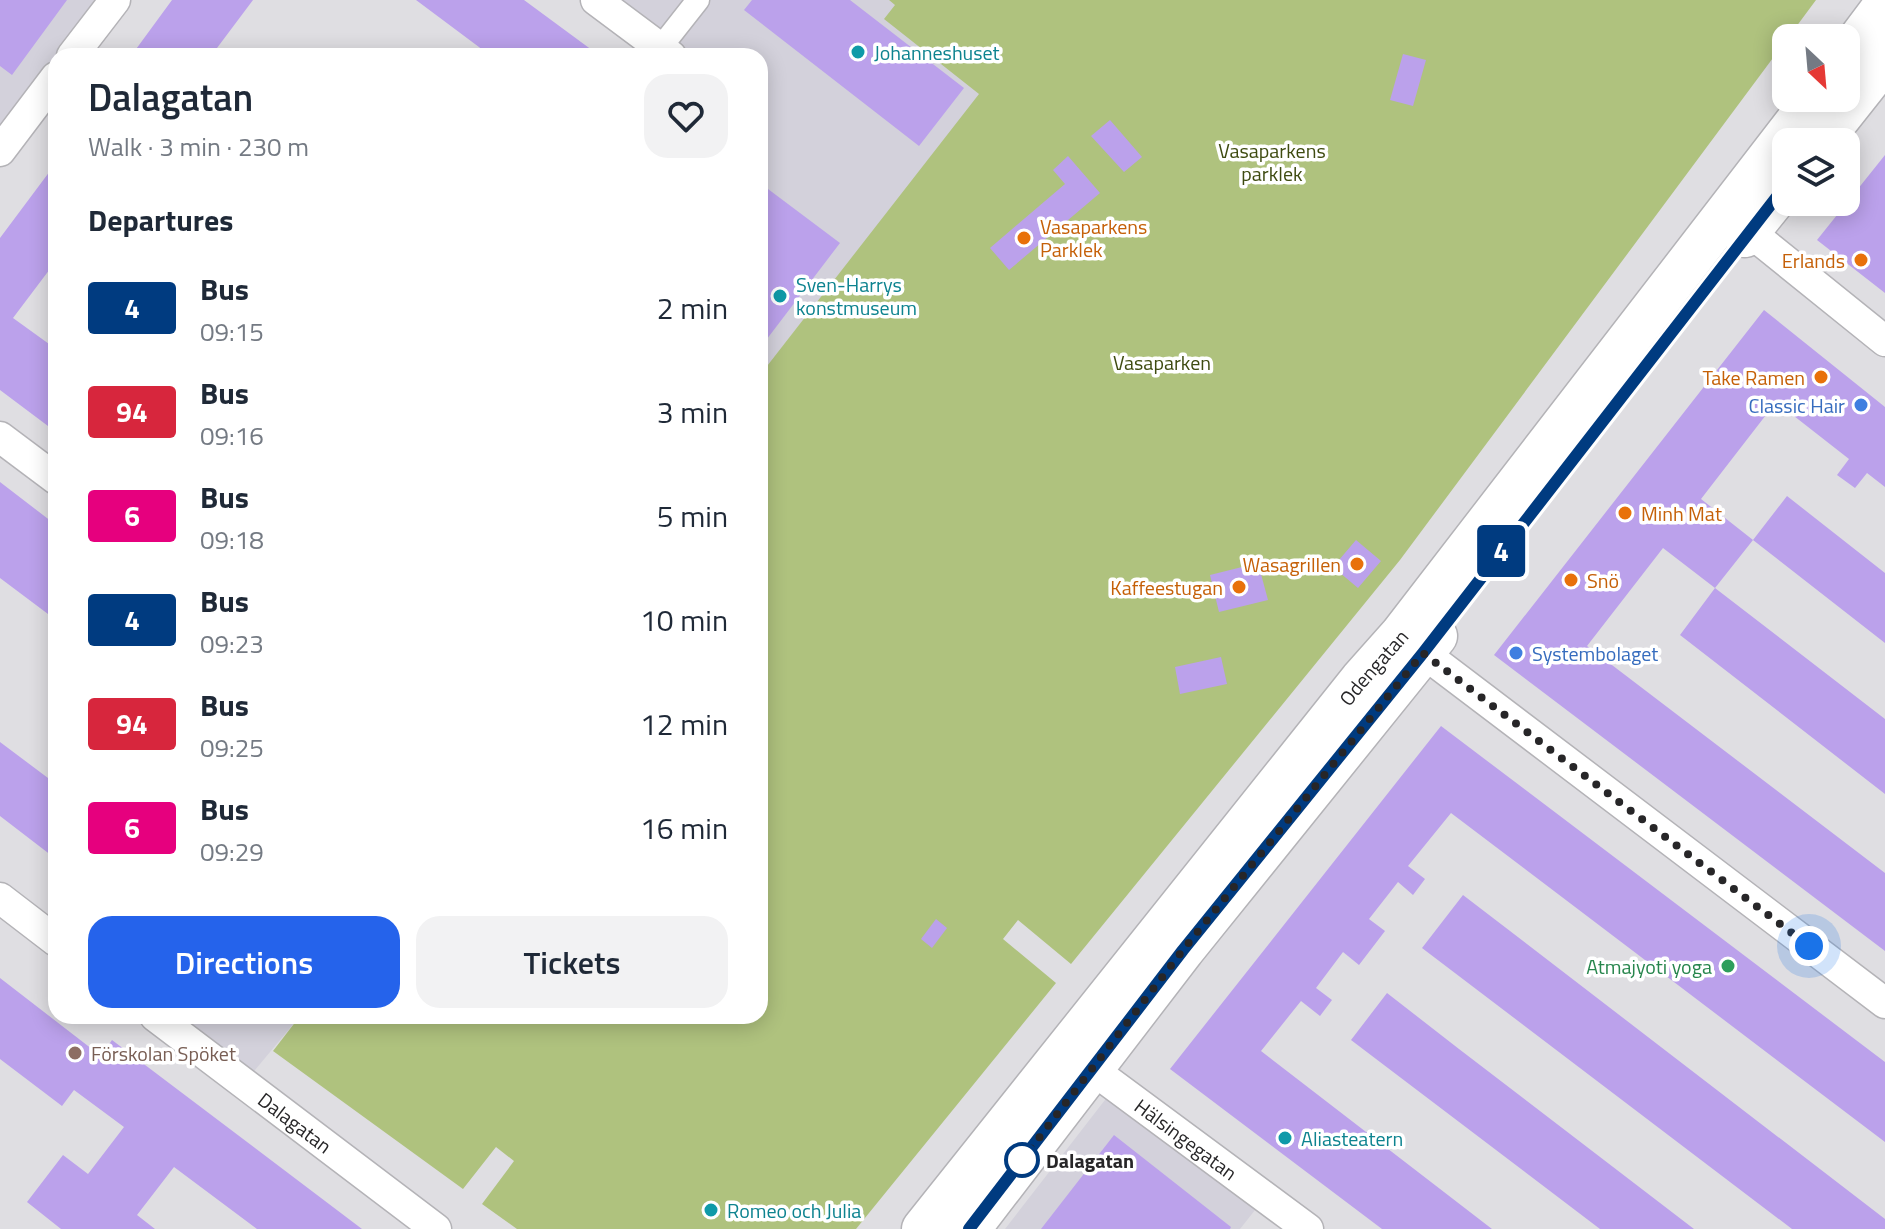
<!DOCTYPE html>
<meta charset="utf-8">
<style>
:root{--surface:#fff;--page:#f2f2f3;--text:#1f2937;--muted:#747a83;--accent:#2563eb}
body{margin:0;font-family:"Titillium Web",sans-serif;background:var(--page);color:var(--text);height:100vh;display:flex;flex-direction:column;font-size:30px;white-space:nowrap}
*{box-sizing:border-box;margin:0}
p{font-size:26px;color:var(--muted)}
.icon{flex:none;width:44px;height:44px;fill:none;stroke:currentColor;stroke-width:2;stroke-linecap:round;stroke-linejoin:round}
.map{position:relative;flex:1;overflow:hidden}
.side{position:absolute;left:48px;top:48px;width:720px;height:976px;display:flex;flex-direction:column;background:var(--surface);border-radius:24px;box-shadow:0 4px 20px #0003}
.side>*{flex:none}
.badge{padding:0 16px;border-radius:6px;font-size:28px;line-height:52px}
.needle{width:52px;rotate:154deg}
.controls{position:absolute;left:1772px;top:24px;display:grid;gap:16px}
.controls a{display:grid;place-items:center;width:88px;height:88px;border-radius:16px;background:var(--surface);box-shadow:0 4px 20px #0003;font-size:40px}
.you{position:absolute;width:40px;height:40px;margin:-20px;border:6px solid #fff;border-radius:50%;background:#1a73e8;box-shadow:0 0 0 12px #1a73e833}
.map>.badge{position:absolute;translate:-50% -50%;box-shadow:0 0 0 4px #fff}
h2{padding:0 40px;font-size:30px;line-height:72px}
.round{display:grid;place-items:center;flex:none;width:84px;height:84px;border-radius:24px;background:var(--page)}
.headline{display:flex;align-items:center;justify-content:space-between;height:136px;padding:0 40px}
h1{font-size:38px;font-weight:600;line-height:60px}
.action{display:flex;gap:16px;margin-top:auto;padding:16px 40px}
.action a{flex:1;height:92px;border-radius:24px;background:var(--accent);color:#fff;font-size:32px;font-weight:600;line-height:92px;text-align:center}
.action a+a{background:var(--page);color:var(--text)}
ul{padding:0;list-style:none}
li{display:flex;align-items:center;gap:24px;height:104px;padding:0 40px}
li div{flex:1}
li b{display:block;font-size:30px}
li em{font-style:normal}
li .badge{min-width:88px;font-weight:700;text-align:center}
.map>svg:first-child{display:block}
.built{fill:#d3d1db}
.green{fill:#afc27e}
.building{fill:#bba1eb}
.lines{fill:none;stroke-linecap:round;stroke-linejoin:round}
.pedestrian-casing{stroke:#b4b3b7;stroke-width:25}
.minor-casing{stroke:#b4b3b7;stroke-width:33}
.secondary-casing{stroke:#b4b3b7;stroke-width:45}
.pedestrian{stroke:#fff;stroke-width:22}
.minor{stroke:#fff;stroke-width:30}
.secondary{stroke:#fff;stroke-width:42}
.line-casing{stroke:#fff;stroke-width:18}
.line{stroke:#003b80;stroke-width:12}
.walk{stroke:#272628;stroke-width:8;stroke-dasharray:0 14.4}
.culture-dot{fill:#0f9aa8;stroke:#fff;stroke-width:3}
.food-dot{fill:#e8710a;stroke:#fff;stroke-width:3}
.shop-dot{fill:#3f7fe0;stroke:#fff;stroke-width:3}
.leisure-dot{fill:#2e9e5b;stroke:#fff;stroke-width:3}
.education-dot{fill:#8d6e63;stroke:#fff;stroke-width:3}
.stop-dot{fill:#fff;stroke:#003b80;stroke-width:4}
.labels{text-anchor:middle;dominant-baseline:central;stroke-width:7;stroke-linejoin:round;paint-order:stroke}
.culture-label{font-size:20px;fill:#0d838f;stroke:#fff;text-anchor:start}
.park-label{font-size:20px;fill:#3e4b10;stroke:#fff}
.food-label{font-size:20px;fill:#c56008;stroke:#fff;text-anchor:end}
.shop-label{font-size:20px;fill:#366cbe;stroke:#fff;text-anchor:end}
.street-label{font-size:20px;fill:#272628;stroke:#fff}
.leisure-label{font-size:20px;fill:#27864d;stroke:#fff;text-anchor:end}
.education-label{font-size:20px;fill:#785e54;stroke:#fff;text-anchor:start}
.stop-label{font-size:20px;font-weight:bold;fill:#272628;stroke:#fff;text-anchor:start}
</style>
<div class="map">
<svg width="1885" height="1229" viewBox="0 0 1885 1229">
<rect width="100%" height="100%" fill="#dfdee2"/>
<path class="built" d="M0 0H113L72 56H56V77L0 152Z
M600 0H1055L760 375V56H675Z
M159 1016H300L245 1082Z
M1115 1087 1263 1200 1240 1229H1005Z"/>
<path class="green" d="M889 0H1816L1400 560 1071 964 1018 920 1003 939 1056 983 856 1229H517L482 1204 514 1161 496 1147 463 1189 273 1051 300 1016H760V375L979 94 884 19 895 5Z"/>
<path class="building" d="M0 0H67L12 75 0 66Z
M172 0H253L211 56H131Z
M416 0H524L600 56H491Z
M752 0H850L964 88 919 146 744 10Z
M1403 54 1426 60 1413 106 1390 100Z
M1110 120 1142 157 1124 172 1091 136Z
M1885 155V293L1817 240Z
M1068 156 1100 193 1009 270 990 248 1065 184 1053 170Z
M56 163V261L13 318 56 349V432L0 390V238Z
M760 183 840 243 760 348Z
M1764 310 1885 407V487L1867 473 1855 488 1837 475 1849 459 1776 402 1701 499 1753 540 1715 588 1663 548 1587 646 1885 873V951L1494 655Z
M0 482 56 525V620L0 578Z
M1787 496 1885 573V643L1753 540Z
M1356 540 1381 561 1358 588 1333 567Z
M1258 563 1268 600 1219 612 1210 575Z
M1715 588 1885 719V794L1680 635Z
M1221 657 1227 684 1180 694 1175 667Z
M1441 726 1885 1062V1142L1451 813 1408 866 1425 879 1413 895 1398 882 1369 919 1385 931 1359 965 1343 952 1316 988 1332 1000 1320 1016 1301 1001 1261 1051 1492 1229H1382L1170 1069Z
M0 742 56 784V859L0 816Z
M1463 895 1885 1219V1229H1792L1422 948Z
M936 919 947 928 932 948 921 939Z
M0 978 101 1056 112 1040 362 1229H257L174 1167 137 1215 155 1229H61L27 1202 63 1155 88 1174 124 1127 74 1090 62 1106 0 1059Z
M1387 993 1459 1049 1694 1229H1600L1351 1040Z
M1114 1135 1231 1227 1230 1229H1041Z"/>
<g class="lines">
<defs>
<path id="pedestrian" d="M661 47 698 0"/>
<g id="minor">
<path d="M596 0 671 56"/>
<path d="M72 56 115 0"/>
<path d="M0 151 56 77"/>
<path d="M1735 220 1885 341"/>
<path d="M0 437 56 479"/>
<path d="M1409 642 1885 1003"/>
<path d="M0 898 56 941"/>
<path id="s1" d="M155 1016 436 1229"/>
<path id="s2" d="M1077 1058 1308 1229"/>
</g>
<g id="secondary">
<path d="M1846 57 1885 5"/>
<path d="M1820 142 1885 60"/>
<path d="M1745 236 1786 185"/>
<path id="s3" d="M923 1229 1361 680 1401 635 1815 98"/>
<path d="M969 1229 1183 950 1436 636"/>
</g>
</defs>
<use href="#pedestrian" class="pedestrian-casing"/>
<use href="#minor" class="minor-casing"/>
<use href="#secondary" class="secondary-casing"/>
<use href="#pedestrian" class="pedestrian"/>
<use href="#minor" class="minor"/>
<use href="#secondary" class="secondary"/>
</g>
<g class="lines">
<defs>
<path id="line" d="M969 1229 1183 950 1423 653 1786 185"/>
</defs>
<use href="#line" class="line-casing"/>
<use href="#line" class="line"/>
<path class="walk" d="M1022 1160 1183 950 1423 653 1809 946"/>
</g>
<g class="culture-dot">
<circle cx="858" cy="52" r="8"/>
<circle cx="780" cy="296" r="8"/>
<circle cx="1285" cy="1138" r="8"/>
<circle cx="711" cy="1210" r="8"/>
</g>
<g class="food-dot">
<circle cx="1024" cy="238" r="8"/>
<circle cx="1861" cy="260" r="8"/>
<circle cx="1821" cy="377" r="8"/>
<circle cx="1625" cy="513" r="8"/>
<circle cx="1357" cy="564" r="8"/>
<circle cx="1571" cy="580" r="8"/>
<circle cx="1239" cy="587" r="8"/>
</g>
<g class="shop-dot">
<circle cx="1861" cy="405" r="8"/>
<circle cx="1516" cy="653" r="8"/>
</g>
<circle class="leisure-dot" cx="1728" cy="966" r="8"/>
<circle class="education-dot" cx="75" cy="1053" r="8"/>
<circle class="stop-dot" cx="1022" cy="1160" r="16"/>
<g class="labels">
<g class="culture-label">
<text x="874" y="52">Johanneshuset</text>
<text x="796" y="284">Sven-Harrys<tspan x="796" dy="23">konstmuseum</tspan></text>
<text x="1301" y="1138">Aliasteatern</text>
<text x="727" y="1210">Romeo och Julia</text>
</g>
<g class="park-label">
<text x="1272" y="150">Vasaparkens<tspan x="1272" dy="23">parklek</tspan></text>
<text x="1162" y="362">Vasaparken</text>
</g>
<g class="food-label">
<text x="1040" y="226" text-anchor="start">Vasaparkens<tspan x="1040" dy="23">Parklek</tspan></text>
<text x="1845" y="260">Erlands</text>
<text x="1805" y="377">Take Ramen</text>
<text x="1641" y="513" text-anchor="start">Minh Mat</text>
<text x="1341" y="564">Wasagrillen</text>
<text x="1587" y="580" text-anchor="start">Snö</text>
<text x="1223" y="587">Kaffeestugan</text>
</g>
<g class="shop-label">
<text x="1845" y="405">Classic Hair</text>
<text x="1532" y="653" text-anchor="start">Systembolaget</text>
</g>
<g class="street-label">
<text stroke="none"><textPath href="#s3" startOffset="720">Odengatan</textPath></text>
<text stroke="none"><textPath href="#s1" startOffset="176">Dalagatan</textPath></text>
<text stroke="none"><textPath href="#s2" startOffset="136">Hälsingegatan</textPath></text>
</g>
<g class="leisure-label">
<text x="1712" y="966">Atmajyoti yoga</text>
</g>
<g class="education-label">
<text x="91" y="1053">Förskolan Spöket</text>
</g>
<g class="stop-label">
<text x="1046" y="1160">Dalagatan</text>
</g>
</g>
</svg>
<div class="controls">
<a><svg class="needle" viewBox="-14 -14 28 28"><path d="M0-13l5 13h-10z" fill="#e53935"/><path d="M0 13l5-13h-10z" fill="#747a83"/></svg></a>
<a><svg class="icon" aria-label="layers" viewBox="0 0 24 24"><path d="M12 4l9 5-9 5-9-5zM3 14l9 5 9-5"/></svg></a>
</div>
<div class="you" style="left:1809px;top:946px"></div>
<b class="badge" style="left:1501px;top:551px;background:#003b80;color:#fff">4</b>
<section class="side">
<div class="headline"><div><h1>Dalagatan</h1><p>Walk · 3 min · 230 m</p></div><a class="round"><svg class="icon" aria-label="heart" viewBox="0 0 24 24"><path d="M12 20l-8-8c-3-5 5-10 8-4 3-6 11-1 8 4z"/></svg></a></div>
<h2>Departures</h2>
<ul>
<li><span class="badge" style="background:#003b80;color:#fff">4</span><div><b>Bus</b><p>09:15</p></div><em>2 min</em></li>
<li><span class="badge" style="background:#d7263d;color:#fff">94</span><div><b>Bus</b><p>09:16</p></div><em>3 min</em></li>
<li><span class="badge" style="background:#e6007e;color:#fff">6</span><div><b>Bus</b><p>09:18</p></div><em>5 min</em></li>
<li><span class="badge" style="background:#003b80;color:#fff">4</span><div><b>Bus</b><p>09:23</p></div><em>10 min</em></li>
<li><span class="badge" style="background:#d7263d;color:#fff">94</span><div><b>Bus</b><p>09:25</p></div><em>12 min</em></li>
<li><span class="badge" style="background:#e6007e;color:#fff">6</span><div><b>Bus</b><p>09:29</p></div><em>16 min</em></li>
</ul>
<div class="action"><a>Directions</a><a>Tickets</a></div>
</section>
</div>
